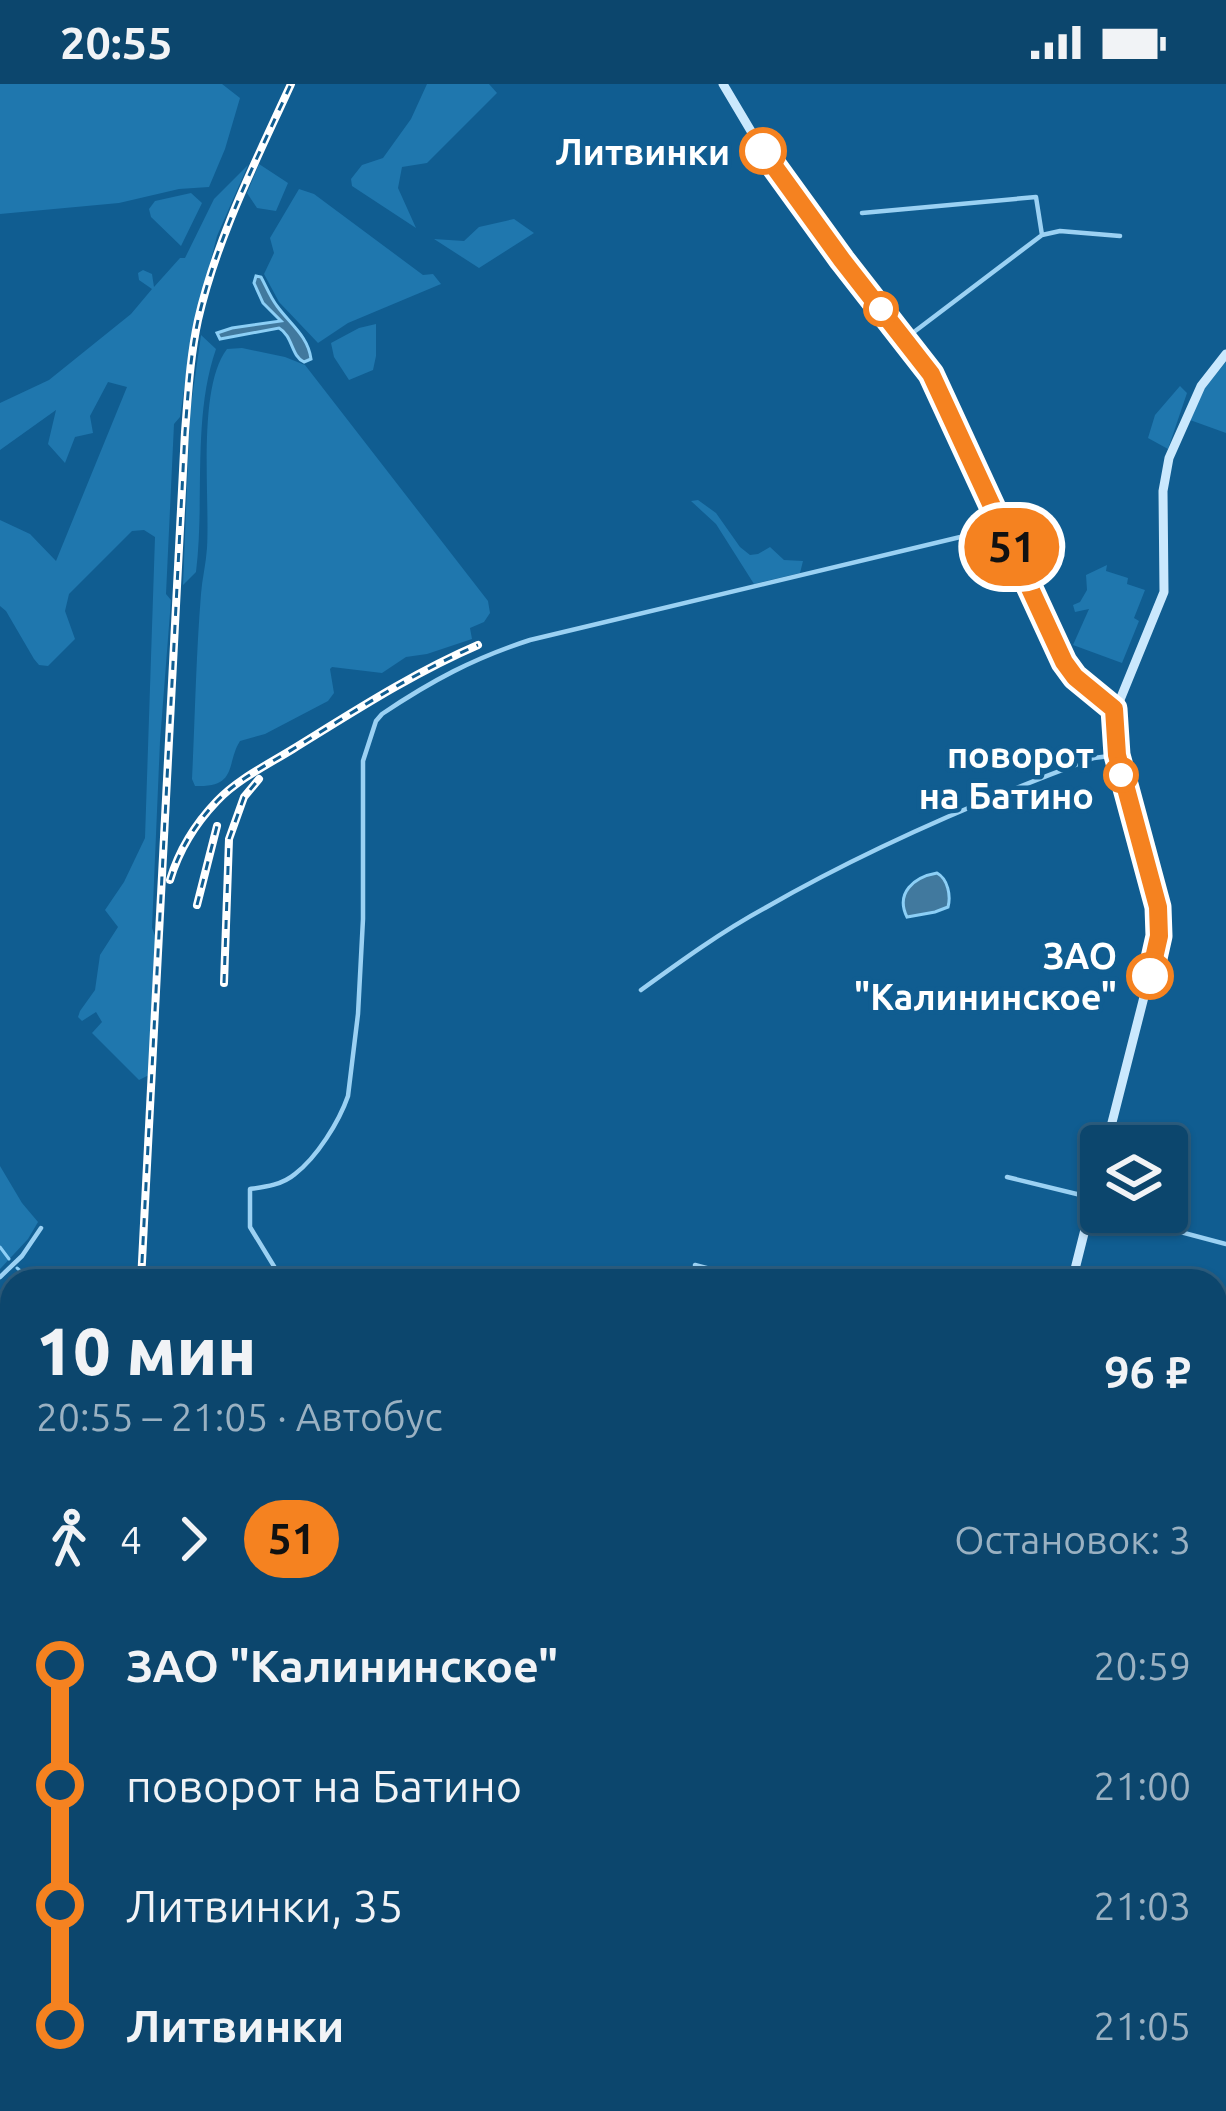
<!DOCTYPE html>
<html lang="ru">
<meta charset="utf-8">
<style>
:root{--surface:#0c466d;--page:#154d72;--text:#f1f3f6;--muted:#9ab1c2;--line:#2c5e80}
body{margin:0;font-family:Ubuntu,sans-serif;background:var(--page);color:var(--text);height:100vh;display:flex;flex-direction:column;font-size:45px;white-space:nowrap}
*{box-sizing:border-box;margin:0}
p{font-size:39px;color:var(--muted)}
.icon{flex:none;width:66px;height:66px;fill:none;stroke:currentColor;stroke-width:2;stroke-linecap:round;stroke-linejoin:round}
.map{position:relative;flex:1;overflow:hidden}
.panel{position:absolute;left:0px;top:1185px;width:1227px;height:843px;display:flex;flex-direction:column;background:var(--surface);border-radius:36px 36px 0 0;box-shadow:0 3px 9px #0004,0 0 0 3px var(--line)}
.panel>*{flex:none}
.badge{padding:0 24px;border-radius:39px;font-size:42px;line-height:78px}
.fabs{position:absolute;left:1080px;top:1041px;display:grid;gap:24px}
.fabs a{display:grid;place-items:center;width:108px;height:108px;border-radius:12px;background:var(--surface);box-shadow:0 3px 9px #0004,0 0 0 3px var(--line);font-size:60px}
.map>.badge{position:absolute;translate:-50% -50%;box-shadow:0 0 0 6px #fff}
.legs{display:flex;align-items:center;gap:18px;height:132px;padding:0 36px;font-size:39px}
.legs p{margin-inline-start:auto}
.summary{display:flex;align-items:center;justify-content:space-between;height:204px;padding:0 36px}
h1{font-size:66px;font-weight:800;line-height:90px}
ul{padding:0 36px;list-style:none}
li{display:flex;align-items:center;gap:42px;height:120px;font-size:45px}
li i{display:grid;place-items:center;width:18px;height:100%;margin:0 15px;background:currentColor}
li i::after{content:'';width:30px;height:30px;margin:-15px;border:9px solid;border-radius:50%;background:var(--surface)}
li p{margin-inline-start:auto}
li:first-child i{background:linear-gradient(#0000 50%,currentColor 0)}
li:last-child i{background:linear-gradient(currentColor 50%,#0000 0)}
.status{display:flex;justify-content:space-between;align-items:center;height:84px;padding:0 60px;background:var(--surface);direction:ltr}
.status svg{height:33px;fill:currentColor}
.map>svg:first-child{display:block}
.green{fill:#1f77ae}
.water{fill:#41799e;stroke:#8ccff6;stroke-width:3}
.lines{fill:none;stroke-linecap:round;stroke-linejoin:round}
.stream{stroke:#8ccff6;stroke-width:3}
.street{stroke:#9bd1f3;stroke-width:4.5}
.secondary{stroke:#cae8fd;stroke-width:9}
.rail-casing{stroke:#fff;stroke-width:8}
.rail{stroke:#105d91;stroke-width:3;stroke-dasharray:9;stroke-linecap:butt}
.line-1-casing{stroke:#fff;stroke-width:27}
.line-1{stroke:#f58220;stroke-width:18}
.stop-1-dot{fill:#fff;stroke:#f58220;stroke-width:6}
.labels{text-anchor:middle;dominant-baseline:central;stroke-width:9;stroke-linejoin:round;paint-order:stroke}
.stop-label{font-size:36px;font-weight:bold;fill:#fff;stroke:#105d91;text-anchor:end}
</style>
<div class="status"><b>20:55</b><svg viewBox="0 0 49 12"><path d="M0 12V9h3v3zM5 12V6h3v6zM10 12V3h3v9zM15 12V0h3v12zM26 1h20v11H26zM47 4h2v5h-2z"/></svg></div>
<div class="map">
<svg width="1226" height="2027" viewBox="0 0 1226 2027">
<rect width="100%" height="100%" fill="#105d91"/>
<path class="green" d="M0 0H222L240 14 225 65 209 103 179 105 119 119 0 130Z
M427 0H489L497 9 427 79 402 83 398 104 416 144 352 102 351 95 362 81 383 74 411 35Z
M259 80 288 99 276 127 257 124 247 109Z
M248 81 217 152 192 250 180 333 174 340 166 510 171 516 160 657 152 844 156 854 149 991 139 996 92 949 102 938 96 928 82 937 78 933 80 927 95 906 100 871 118 843 105 826 124 798 145 754 155 453 144 446 132 447 69 510 65 527 75 555 48 582 39 581 34 575 6 527 0 522V436L30 450 56 477 127 303 108 298 90 332 93 349 75 353 65 379 48 360 56 326 0 366V319L49 296 131 230 152 205 139 196 138 189 143 186 152 190 154 203 180 174H185L214 115Z
M299 105 314 110 423 191 433 190 441 200 348 239 318 259 279 218 264 190 274 169 270 154Z
M191 109 202 119 181 162 151 133 149 125 155 117Z
M514 135 534 149 479 184 434 155 464 157 479 143Z
M376 240V272L373 286 349 296 334 273 331 259 359 244Z
M201 251 216 265C192 334 205 416 196 488L183 501 190 329Z
M242 264 285 273 305 281 488 517 490 529 484 538 470 544 472 555 427 570 406 573 382 589 332 583 330 585 334 609 328 617 265 650 240 657C226 679 238 704 195 702L192 695C195 633 196 572 201 510 202 495 206 480 207 464 210 413 197 304 227 265Z
M1226 278V349L1190 336 1204 304Z
M1180 302 1187 309 1168 365 1148 354 1155 331Z
M698 416 716 429 740 463 750 471 758 470 770 463 784 476 803 477 800 489 754 500 716 440 691 417Z
M1107 481 1106 487 1128 494 1127 500 1145 506 1134 534 1139 537 1122 579 1073 561 1089 525 1075 528 1073 521 1080 518 1087 506 1086 491Z
M0 1082 22 1119 38 1138 28 1155 0 1185Z
M634 2016H761L757 2027H626Z"/>
<path class="water" d="M256 192 261 193C266 202 270 213 277 222 290 240 308 252 311 275L304 278C291 272 293 252 279 244L220 255 217 249 232 244 281 237 263 219 254 199Z
M937 789C948 795 951 812 948 823L935 828 907 833C895 809 914 793 937 789Z"/>
<g class="lines">
<path class="stream" d="M0 1163 9 1175
M17 1184 29 1194 37 1197
M1215 1887 1226 1892
M560 2016 586 2027
M865 2027 868 2016"/>
<path class="street" d="M862 129 1036 113 1042 151
M906 254 1042 151 1060 147 1120 152
M641 906C681 877 721 848 765 824 869 764 981 716 1094 674L1117 671
M1007 1093 1089 1113
M1105 1128 1226 1160
M695 1181 756 1197
M0 1193 22 1172 41 1144
M283 1197 250 1143V1105C265 1103 282 1101 295 1090 317 1073 339 1038 348 1012L358 930 363 835V677L376 637 382 630C431 597 474 574 530 556L1002 443
M0 1275 12 1293
M0 1392 12 1411
M0 1404 12 1396
M1215 1441 1226 1443
M0 1486 12 1478
M0 1512 12 1531
M1215 1530 1226 1488
M0 1640 12 1632
M0 1646 12 1665
M0 1770 7 1781 12 1778
M1215 1807 1226 1765
M1215 1881 1226 1884
M1215 1949 1226 1952
M961 2016 1001 2027
M1215 2016 1226 2019
M7 2027 13 2016
M1084 2027 1087 2016
M1159 2027 1161 2016"/>
<path class="secondary" d="M723 0 767 74 931 290 1064 578C1078 599 1102 607 1115 628
M1106 1062 1157 862 1159 837 1157 818 1117 671 1115 628 1164 508 1163 407 1169 374 1201 302 1226 270
M1072 1197 1101 1082
M1215 1635 1226 1638
M0 1698 12 1690
M0 1886 6 1898 0 1908
M499 2016 521 2027
M70 2027 138 2016"/>
<defs>
<path id="rail" d="M170 796C179 766 195 740 217 717 238 695 267 681 293 665 353 628 413 589 478 561
M197 821 217 742
M224 899 229 755 244 713 259 695
M141 1197 185 348C188 311 190 273 198 236 217 153 256 77 291 0
M0 1995 12 1977"/>
</defs>
<use href="#rail" class="rail-casing"/>
<use href="#rail" class="rail"/>
</g>
<g class="lines">
<defs>
<path id="line-1" d="M763 67 842 176 931 290 1064 578 1075 593 1114 625 1117 671 1158 823 1159 852 1150 892"/>
</defs>
<use href="#line-1" class="line-1-casing"/>
<use href="#line-1" class="line-1"/>
</g>
<g class="stop-1-dot">
<circle cx="763" cy="67" r="21"/>
<circle cx="881" cy="225" r="15"/>
<circle cx="1121" cy="691" r="15"/>
<circle cx="1150" cy="892" r="21"/>
</g>
<g class="labels">
<g class="stop-label">
<text x="730" y="67">Литвинки</text>
<text x="1094" y="670">поворот<tspan x="1094" dy="41">на Батино</tspan></text>
<text x="1117" y="871">ЗАО<tspan x="1117" dy="41">"Калининское"</tspan></text>
</g>
</g>
</svg>
<div class="fabs">
<a><svg class="icon" aria-label="layers" viewBox="0 0 24 24"><path d="M12 4l9 5-9 5-9-5zM3 14l9 5 9-5"/></svg></a>
</div>
<b class="badge" style="left:1012px;top:463px;background:#f58220;color:#111">51</b>
<section class="panel">
<div class="summary"><div><h1>10 мин</h1><p>20:55 – 21:05 · Автобус</p></div><b>96 ₽</b></div>
<div class="legs"><svg class="icon" aria-label="walk" viewBox="0 0 24 24"><circle cx="13" cy="4" r="2"/><path d="M13 8l-2 6 4 7M11 14l-3 7M7 12l3-4h3l4 4"/></svg>4<svg class="icon" aria-label="forward" viewBox="0 0 24 24"><path d="M9 5l7 7-7 7"/></svg><b class="badge" style="background:#f58220;color:#111">51</b><p>Остановок: 3</p></div>
<ul>
<li><i style="color:#f58220"></i><b>ЗАО &quot;Калининское&quot;</b><p>20:59</p></li>
<li><i style="color:#f58220"></i><span>поворот на Батино</span><p>21:00</p></li>
<li><i style="color:#f58220"></i><span>Литвинки, 35</span><p>21:03</p></li>
<li><i style="color:#f58220"></i><b>Литвинки</b><p>21:05</p></li>
</ul>
</section>
</div>
